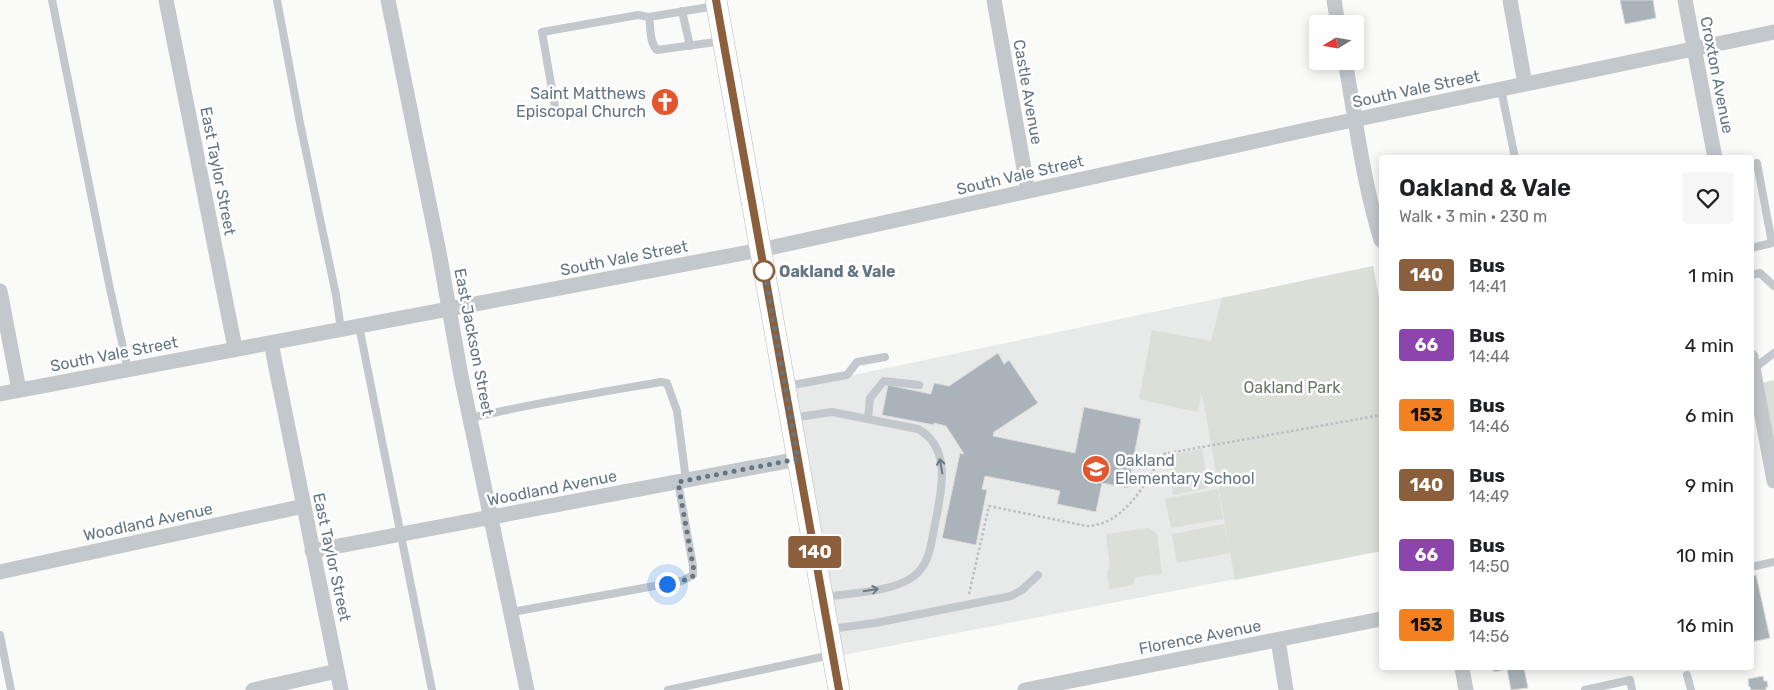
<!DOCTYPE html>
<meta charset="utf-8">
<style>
:root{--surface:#fff;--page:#f6f6f6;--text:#202124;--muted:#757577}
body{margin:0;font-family:Rubik,sans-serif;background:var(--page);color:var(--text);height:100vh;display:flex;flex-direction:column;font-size:19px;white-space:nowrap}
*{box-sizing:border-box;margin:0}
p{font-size:16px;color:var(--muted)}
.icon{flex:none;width:28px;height:28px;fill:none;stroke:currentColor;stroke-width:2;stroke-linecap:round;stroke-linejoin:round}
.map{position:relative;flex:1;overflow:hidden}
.drawer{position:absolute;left:1379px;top:155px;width:375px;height:515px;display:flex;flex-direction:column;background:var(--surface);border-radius:5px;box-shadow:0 2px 12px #0003}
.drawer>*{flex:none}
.badge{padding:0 10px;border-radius:4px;font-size:18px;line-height:32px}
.needle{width:32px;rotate:259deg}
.fabs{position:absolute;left:1309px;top:15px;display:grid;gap:10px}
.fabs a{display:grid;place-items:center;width:55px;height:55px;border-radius:5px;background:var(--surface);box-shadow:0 2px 12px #0003;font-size:25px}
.you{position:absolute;width:25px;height:25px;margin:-12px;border:4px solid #fff;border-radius:50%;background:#1a73e8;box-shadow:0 0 0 8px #1a73e833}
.map>.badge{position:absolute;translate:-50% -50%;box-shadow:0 0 0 2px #fff}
.round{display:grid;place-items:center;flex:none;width:52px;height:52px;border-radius:5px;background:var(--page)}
.overview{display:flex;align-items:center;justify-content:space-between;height:85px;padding:0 20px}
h1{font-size:24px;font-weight:600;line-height:38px}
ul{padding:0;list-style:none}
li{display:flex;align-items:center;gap:15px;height:70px;padding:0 20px}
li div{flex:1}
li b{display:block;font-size:19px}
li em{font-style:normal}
li .badge{min-width:55px;font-weight:700;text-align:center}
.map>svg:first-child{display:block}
.built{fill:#e8e9e9}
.green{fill:#dadfd7}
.building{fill:#aab3b9;stroke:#dcdcda}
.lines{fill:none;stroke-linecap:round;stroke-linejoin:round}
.secondary-casing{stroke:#b3babf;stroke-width:22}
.path{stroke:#bbbfc2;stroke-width:2.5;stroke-dasharray:2.5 2.5;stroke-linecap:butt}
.lane{stroke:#c3c8cc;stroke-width:8}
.street{stroke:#c3c8cc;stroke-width:15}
.secondary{stroke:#fff;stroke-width:21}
.oneway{stroke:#6a7a87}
.line-casing{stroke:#fff;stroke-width:11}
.line{stroke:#8b5e3c;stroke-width:8}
.walk{stroke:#657683;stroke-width:5;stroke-dasharray:0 9}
.stop-dot{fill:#fff;stroke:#8b5e3c;stroke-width:2.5}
.labels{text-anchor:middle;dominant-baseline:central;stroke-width:5;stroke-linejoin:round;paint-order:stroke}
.street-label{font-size:16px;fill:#657683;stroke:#fff}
.poi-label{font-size:16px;fill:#657683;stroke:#fff;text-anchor:end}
.stop-label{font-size:16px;font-weight:bold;fill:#657683;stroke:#fff;text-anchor:start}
.park-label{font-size:16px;fill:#687a64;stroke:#fff}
</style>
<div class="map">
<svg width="1774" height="690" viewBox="0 0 1774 690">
<rect width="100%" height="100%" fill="#fafaf8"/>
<path class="built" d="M1373 266 1381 310V551L843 655 796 387Z"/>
<path class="green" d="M1373 266 1381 310V551L1235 580 1230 553 1177 563 1172 534 1224 524 1229 547 1202 393 1197 412 1139 399 1152 330 1211 341 1222 298Z
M1774 380V443L1763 383Z
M1202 449 1208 488 1173 495 1168 455Z
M1218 489 1223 519 1171 528 1165 499Z
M1148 528 1157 534 1162 574 1136 577 1132 585 1109 589 1107 572 1110 567 1106 534Z"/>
<path class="building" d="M1620 0H1653L1656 18 1625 24Z
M998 353 1004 364 1009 360 1038 403 994 432 993 436 1075 453 1084 407 1141 419 1128 488 1102 483 1096 512 1057 504 1060 491 985 476 982 489 987 490 976 545 942 538 960 453 964 454 946 426 934 423V425L882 415 888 385 931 394 934 383 949 386Z
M1756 575 1770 638 1751 642V576Z
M1493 668H1524L1528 688 1511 690 1507 669 1494 672Z
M1763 676 1764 681H1767L1768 687H1766V690H1751L1750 687H1749L1748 679Z"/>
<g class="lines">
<defs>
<path id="secondary" d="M716 0 839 690"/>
</defs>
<use href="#secondary" class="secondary-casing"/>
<path class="path" d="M969 594 989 506 1087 526C1125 525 1146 482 1163 454L1381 415"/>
<path class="lane" d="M52 0 109 284 128 370
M277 0 300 123 336 295 341 330
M715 6 649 17C651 27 649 43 657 50L723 41
M682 11 690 46
M1501 89 1515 158
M555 107 542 32 638 15 649 17
M1751 165 1757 163 1772 243 1751 248
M1751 275 1760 273 1774 286
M359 326 432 690
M1752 370 1774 353
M787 386 847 375 857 362 885 357
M471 418C533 403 597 393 661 382L667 383 677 411 686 480
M792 418 832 412 918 429C953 448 941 493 935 524 931 543 930 564 914 576 894 592 850 593 825 597
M868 419 870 398 884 381 919 385
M1751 567 1774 562
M512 612 682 581 693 575V566L678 482
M830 629 875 623 1011 596 1022 590 1038 575
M0 635 11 690
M1687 675 1691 690
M668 690 831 655
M1585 690 1630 680 1632 690"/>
<path class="street" d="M166 0 235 348
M388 0 439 252 461 376 527 690
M994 0 1028 191
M1334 0 1338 24
M1510 0 1525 84
M1685 0 1715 158
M1345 61C1356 121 1363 182 1381 240
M0 291 19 390
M271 343 341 690
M1751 357 1774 481
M0 394 760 250 1315 128 1774 32
M312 551 798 459
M0 572 304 506
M1278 640 1286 690
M1462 668 1466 690
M253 690 337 671
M1025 690 1381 619"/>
<use href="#secondary" class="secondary"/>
</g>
<defs><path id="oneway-shaft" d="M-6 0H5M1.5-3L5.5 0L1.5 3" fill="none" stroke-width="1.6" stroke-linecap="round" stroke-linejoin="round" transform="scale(1.25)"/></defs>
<g class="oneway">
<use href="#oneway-shaft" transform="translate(941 466) rotate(-100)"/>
<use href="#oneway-shaft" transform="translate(871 590) rotate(-9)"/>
</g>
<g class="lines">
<defs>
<path id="line" d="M716 0 839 690"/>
</defs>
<use href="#line" class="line-casing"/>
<use href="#line" class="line"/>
<path class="walk" d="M667 584 682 581 693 576 694 571 678 482 798 459 764 269V271"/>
</g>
<defs>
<symbol id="church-disc" viewBox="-11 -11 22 22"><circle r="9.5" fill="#e4572e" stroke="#fff"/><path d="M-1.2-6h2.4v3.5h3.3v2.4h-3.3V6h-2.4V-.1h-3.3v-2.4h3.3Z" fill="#fff"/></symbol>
<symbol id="school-disc" viewBox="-11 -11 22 22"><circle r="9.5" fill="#e4572e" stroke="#fff"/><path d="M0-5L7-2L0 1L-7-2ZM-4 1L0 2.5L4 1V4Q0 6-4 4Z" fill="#fff"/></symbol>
</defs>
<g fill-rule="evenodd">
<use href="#church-disc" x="649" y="86" width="32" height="32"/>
<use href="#school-disc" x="1080" y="453" width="32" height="32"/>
</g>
<circle class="stop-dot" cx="764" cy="271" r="10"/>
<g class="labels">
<g class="street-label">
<text transform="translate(1717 75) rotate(79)">Croxton Avenue</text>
<text transform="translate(1416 89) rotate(-12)">South Vale Street</text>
<text transform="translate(1028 92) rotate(80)">Castle Avenue</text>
<text transform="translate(218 171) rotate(79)">East Taylor Street</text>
<text transform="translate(1020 175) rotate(-13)">South Vale Street</text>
<text transform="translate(624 258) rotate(-11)">South Vale Street</text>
<text transform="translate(474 342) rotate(79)">East Jackson Street</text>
<text transform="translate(114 354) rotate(-11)">South Vale Street</text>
<text transform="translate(552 488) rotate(-11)">Woodland Avenue</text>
<text transform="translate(148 522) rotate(-12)">Woodland Avenue</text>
<text transform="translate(332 557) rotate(78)">East Taylor Street</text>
<text transform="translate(1200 637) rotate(-11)">Florence Avenue</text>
</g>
<g class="poi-label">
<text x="646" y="93">Saint Matthews<tspan x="646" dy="18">Episcopal Church</tspan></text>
<text x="1115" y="460" text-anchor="start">Oakland<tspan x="1115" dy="18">Elementary School</tspan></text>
</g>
<g class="stop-label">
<text x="779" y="271">Oakland &amp; Vale</text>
</g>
<g class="park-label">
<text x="1292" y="387">Oakland Park</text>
</g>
</g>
</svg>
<div class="fabs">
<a><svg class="needle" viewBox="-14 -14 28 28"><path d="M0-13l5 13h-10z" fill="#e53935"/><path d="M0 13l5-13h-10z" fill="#757577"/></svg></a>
</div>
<div class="you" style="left:667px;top:584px"></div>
<b class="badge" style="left:815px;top:552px;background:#8b5e3c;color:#fff">140</b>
<section class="drawer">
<div class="overview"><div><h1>Oakland &amp; Vale</h1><p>Walk · 3 min · 230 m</p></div><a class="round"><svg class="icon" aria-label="heart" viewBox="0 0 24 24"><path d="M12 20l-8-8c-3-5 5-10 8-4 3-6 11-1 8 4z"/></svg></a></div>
<ul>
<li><span class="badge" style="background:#8b5e3c;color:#fff">140</span><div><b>Bus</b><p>14:41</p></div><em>1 min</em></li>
<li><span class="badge" style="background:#8e44ad;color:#fff">66</span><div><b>Bus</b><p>14:44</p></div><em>4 min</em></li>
<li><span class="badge" style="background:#f58220;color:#111">153</span><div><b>Bus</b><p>14:46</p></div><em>6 min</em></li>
<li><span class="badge" style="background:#8b5e3c;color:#fff">140</span><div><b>Bus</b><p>14:49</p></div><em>9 min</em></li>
<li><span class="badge" style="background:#8e44ad;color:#fff">66</span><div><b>Bus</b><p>14:50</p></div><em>10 min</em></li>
<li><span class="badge" style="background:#f58220;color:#111">153</span><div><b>Bus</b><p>14:56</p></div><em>16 min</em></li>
</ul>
</section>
</div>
